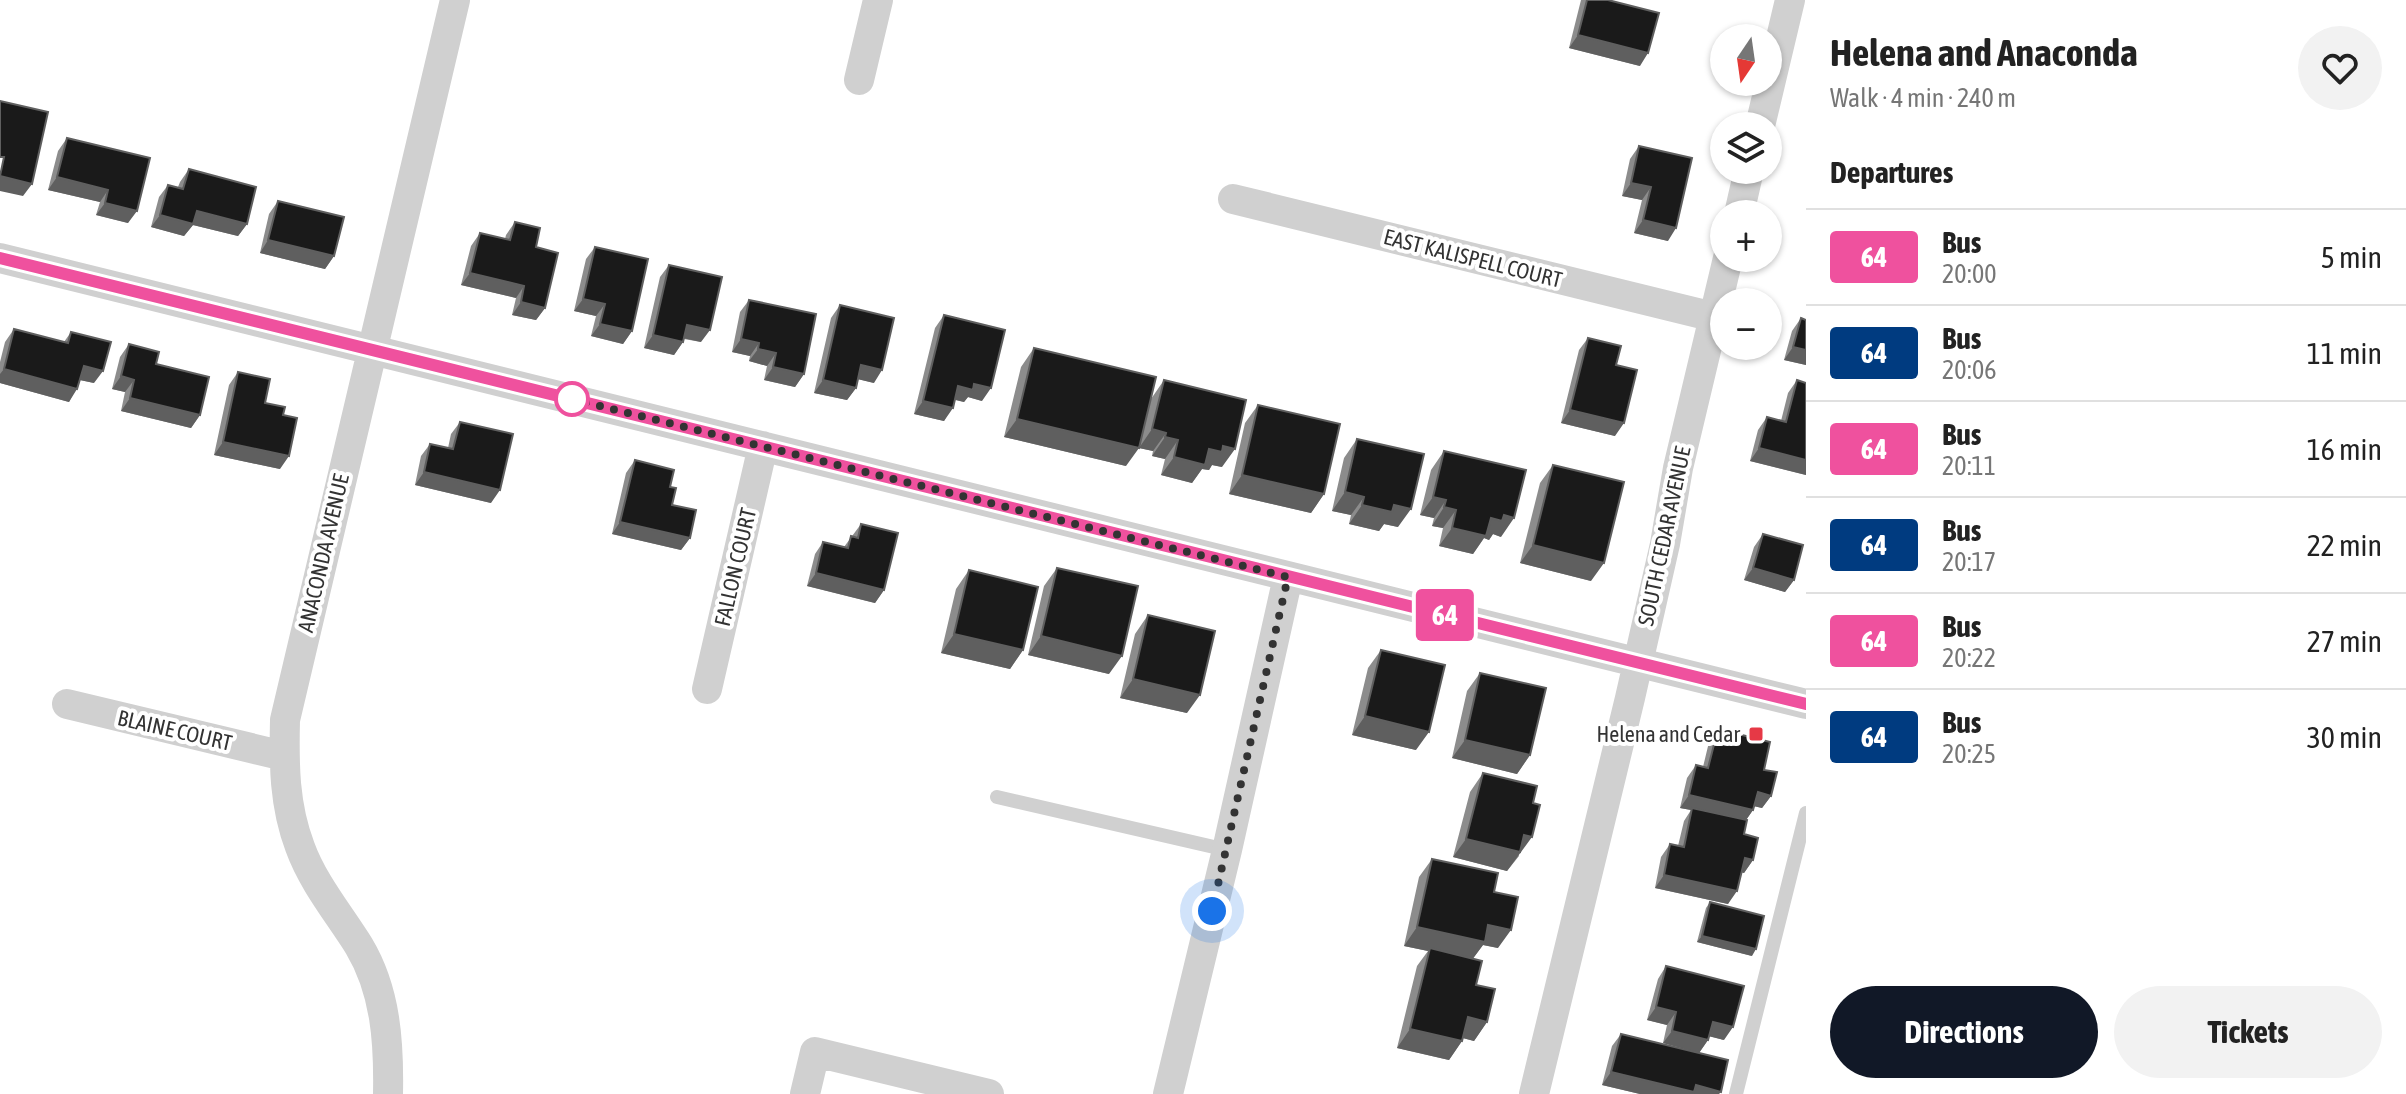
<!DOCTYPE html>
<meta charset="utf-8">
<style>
:root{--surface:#fff;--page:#f2f2f2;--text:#222;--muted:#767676;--line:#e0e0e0;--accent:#111827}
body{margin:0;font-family:"Asap Condensed",sans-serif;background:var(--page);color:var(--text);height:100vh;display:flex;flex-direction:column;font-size:30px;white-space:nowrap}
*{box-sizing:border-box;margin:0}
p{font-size:26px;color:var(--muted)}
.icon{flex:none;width:44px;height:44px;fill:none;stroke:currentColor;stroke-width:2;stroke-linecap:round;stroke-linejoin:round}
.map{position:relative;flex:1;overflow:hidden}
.side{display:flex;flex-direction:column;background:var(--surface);width:600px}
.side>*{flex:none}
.badge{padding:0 16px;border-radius:6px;font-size:28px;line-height:52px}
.needle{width:52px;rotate:193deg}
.tools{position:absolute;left:1710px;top:24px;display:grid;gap:16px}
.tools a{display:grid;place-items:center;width:72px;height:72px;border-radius:50%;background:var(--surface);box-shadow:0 2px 6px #0004;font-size:40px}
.you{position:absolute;width:40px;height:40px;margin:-20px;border:6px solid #fff;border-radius:50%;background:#1a73e8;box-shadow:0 0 0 12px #1a73e833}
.map>.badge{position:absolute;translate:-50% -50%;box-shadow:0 0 0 4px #fff}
h2{padding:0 24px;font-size:30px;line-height:72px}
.round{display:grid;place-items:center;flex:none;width:84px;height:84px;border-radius:42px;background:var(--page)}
.summary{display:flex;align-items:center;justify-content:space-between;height:136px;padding:0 24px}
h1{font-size:38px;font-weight:700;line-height:60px}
.primary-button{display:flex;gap:16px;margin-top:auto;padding:16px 24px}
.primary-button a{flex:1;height:92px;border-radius:48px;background:var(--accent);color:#fff;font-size:32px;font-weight:700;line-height:92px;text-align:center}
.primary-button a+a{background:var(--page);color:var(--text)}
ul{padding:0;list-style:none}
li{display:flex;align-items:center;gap:24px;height:96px;padding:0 24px;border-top:2px solid var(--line)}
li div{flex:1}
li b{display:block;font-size:30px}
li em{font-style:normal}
li .badge{min-width:88px;font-weight:700;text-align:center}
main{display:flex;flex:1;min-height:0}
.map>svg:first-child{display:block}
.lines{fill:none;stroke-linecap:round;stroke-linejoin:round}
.service{stroke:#d0d0d0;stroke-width:14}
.minor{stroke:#d0d0d0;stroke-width:30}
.wall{fill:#8c8c8c}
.shaded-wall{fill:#5f5f5f}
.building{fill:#1a1a1a;stroke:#5f5f5f;stroke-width:2}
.line-casing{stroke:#fff;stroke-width:18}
.line{stroke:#ef519e;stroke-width:12}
.walk{stroke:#333;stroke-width:8;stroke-dasharray:0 14.4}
.stop-dot{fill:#fff;stroke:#ef519e;stroke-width:4}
.poi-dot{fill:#e63946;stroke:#fff;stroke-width:3}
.labels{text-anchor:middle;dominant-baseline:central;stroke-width:8;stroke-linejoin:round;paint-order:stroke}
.street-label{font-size:22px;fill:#333;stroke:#fff}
.poi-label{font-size:22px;fill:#333;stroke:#fff;text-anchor:end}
</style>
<main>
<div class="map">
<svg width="1806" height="1094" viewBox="0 0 1806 1094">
<rect width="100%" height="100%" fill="#fff"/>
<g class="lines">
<path class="service" d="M997 797 1227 850
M1736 1094 1806 813"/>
<path class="minor" d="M859 80 878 0
M1760 126 1790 0
M1233 199 1714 317
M1739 214 1749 170
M0 258 1806 704
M707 689 763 446
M67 704 284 756
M388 1094C389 1043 386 991 359 946 339 914 313 883 300 847 284 805 284 764 285 720L455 0
M805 1094 815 1052 989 1094
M1168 1094 1227 850 1288 577
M1534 1094 1630 698 1665 544 1678 468 1728 258"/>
</g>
<path class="wall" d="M1581 0H1608L1640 66 1569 48Z
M67 138 150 158 128 223 96 215 100 202 48 190 58 151Z
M1639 146 1668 241 1634 233 1642 200 1622 196 1630 159Z
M189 169 247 224 238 236 193 225 184 236 151 227 159 197 168 185 178 187 180 182Z
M278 201 334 256 325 269 260 253 269 214Z
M515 222 536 247 545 308 536 320 512 315 516 298 461 285 471 246 480 233 505 239 506 235Z
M595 247 632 331 623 344 591 336 596 316 574 311 586 259Z
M669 265 701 342 684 339 683 342 674 355 644 348 660 277Z
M749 300 804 374 795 387 764 380 767 366 749 361 750 356 732 352 740 312Z
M840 305 874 383 858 379 856 388 847 400 814 393 831 318Z
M944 315 982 401 968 397 964 402 955 400 944 421 914 414 935 328Z
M1801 318 1806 320V365L1784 360 1792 331Z
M14 329 64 342 71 332 94 383 80 380 69 402 0 383V362L5 342Z
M1588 338 1616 365 1615 436 1561 423 1579 350Z
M129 344 156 364 200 415 191 428 121 411 125 392 112 389 120 357Z
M1034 348 1126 466 1004 437 1021 367Z
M238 372 265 403 280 469 214 455 229 385Z
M1164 380 1222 467 1212 465 1209 470 1202 469 1192 483 1161 475 1165 459 1152 456 1153 451 1139 448 1151 399Z
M1797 380 1806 383V475L1750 461 1758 430 1767 417 1781 421 1788 393Z
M1258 405 1324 494 1311 513 1229 494 1245 423Z
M460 422 491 503 415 485 421 456 430 444 448 448 451 434Z
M1357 439 1398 527 1384 524 1379 531 1349 524 1351 515 1332 511 1344 458Z
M1444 451 1501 537 1493 534 1489 540 1484 538 1473 554 1439 546 1443 528 1432 526 1434 518 1420 515 1431 470Z
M635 460 670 487 672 505 690 538 681 550 612 534 626 473Z
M1553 465 1591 581 1520 563 1540 483Z
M861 524 884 590 875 603 807 586 815 554 823 542 844 547Z
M1763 534 1794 580 1785 592 1744 580 1754 547Z
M1057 568 1109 674 1028 655 1044 586Z
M969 570 1023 650 1010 669 941 653 956 589Z
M1148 615 1187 713 1120 698 1135 634Z
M1381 650 1416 750 1352 735 1368 668Z
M1480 673 1530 755 1517 774 1452 758 1467 691Z
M1718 729 1764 770 1771 796 1762 808 1754 806 1753 810 1746 820 1744 834 1753 860 1744 873 1742 872 1728 904 1655 888 1661 857 1670 844 1678 846 1684 821 1691 810 1680 808 1687 778 1696 765 1703 767 1709 742Z
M1483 773 1519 856 1507 871 1453 857 1470 792Z
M1432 859 1494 892 1498 948 1483 945 1473 958 1476 985 1487 1022 1474 1041 1463 1038 1462 1041 1449 1060 1397 1048 1417 966 1428 951 1404 946 1419 877Z
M1710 902 1752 956 1697 942 1706 908Z
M1666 966 1724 1040 1709 1036 1708 1040 1699 1053 1663 1043 1667 1025 1647 1020 1658 979Z
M1621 1034 1719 1094H1640L1602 1085 1612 1046Z"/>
<path class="shaded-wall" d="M1578 35 1648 53 1640 66 1569 48Z
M0 176 32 184 23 196 0 191Z
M57 177 108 190 100 202 48 190Z
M1631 183 1651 187 1642 200 1622 196Z
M105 203 137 211 128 223 96 215Z
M197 211 247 224 238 236 193 225 184 236 151 227 160 215Z
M1643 220 1676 228 1668 241 1634 233Z
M268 240 334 256 325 269 260 253Z
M470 273 524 286 516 298 461 285Z
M583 299 605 304 596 316 574 311Z
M521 302 545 308 536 320 512 315Z
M600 324 632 331 623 344 591 336Z
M687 325 710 330 701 342 678 337Z
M653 335 683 342 674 355 644 348Z
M741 339 759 343 750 356 732 352Z
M1793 347 1806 350V365L1784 360Z
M758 349 776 353 767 366 749 361Z
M861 365 882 370 874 383 853 378Z
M84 366 103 371 94 383 75 379Z
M773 367 804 374 795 387 764 380Z
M4 369 77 389 69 402 0 383V374Z
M121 376 134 380 125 392 112 389Z
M823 380 856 388 847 400 814 393Z
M974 384 991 388 982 401 968 397 964 402 949 398 958 386Z
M130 398 200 415 191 428 121 411Z
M923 401 953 408 944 421 914 414Z
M1570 410 1624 423 1615 436 1561 423Z
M1017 419 1139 448 1126 466 1004 437Z
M1152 429 1166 433 1153 451 1139 448Z
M1165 437 1178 440 1165 459 1152 456Z
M223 442 289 456 280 469 214 455Z
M1223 446 1235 449 1222 467 1212 465 1209 470 1202 469 1192 483 1161 475 1174 457Z
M1759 448 1806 460V475L1750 461Z
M424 472 500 490 491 503 415 485Z
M1242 475 1324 494 1311 513 1229 494Z
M1345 492 1364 497 1351 515 1332 511Z
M1433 497 1446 500 1434 518 1420 515Z
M1362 505H1394L1411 509 1398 527 1384 524 1379 531 1349 524Z
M1444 507 1456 510 1443 528 1432 526Z
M1504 515 1514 518 1501 537 1493 534 1489 540 1484 538 1473 554 1439 546 1452 528Z
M620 522 690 538 681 550 612 534Z
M1533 545 1604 563 1591 581 1520 563Z
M1753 568 1794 580 1785 592 1744 580Z
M816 573 884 590 875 603 807 586Z
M954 634 1023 650 1010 669 941 653Z
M1041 636 1122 656 1109 674 1028 655Z
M1133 679 1200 695 1187 713 1120 698Z
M1365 716 1429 732 1416 750 1352 735Z
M1465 740 1530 755 1517 774 1452 758Z
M1758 792 1771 796 1762 808 1749 805Z
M1689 795 1753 810 1744 823 1692 808 1691 810 1680 808Z
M1524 835 1532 837 1507 871 1453 857 1466 839Z
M1745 858 1753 860 1744 873 1736 871Z
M1664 875 1737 891 1728 904 1655 888Z
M1488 925 1511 930 1498 948 1483 945 1472 960 1430 948 1428 951 1404 946 1417 927Z
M1702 936 1756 949 1752 956 1697 942Z
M1656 1007 1676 1012 1667 1025 1647 1020Z
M1468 1017 1487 1022 1474 1041 1455 1036Z
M1713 1022 1733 1027 1724 1040 1704 1035Z
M1410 1029 1462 1041 1449 1060 1397 1048Z
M1672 1031 1708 1040 1699 1053 1663 1043Z
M1611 1072 1696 1085 1721 1092 1719 1094H1640L1602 1085Z"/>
<path class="building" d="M1587 0H1608L1659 13 1648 53 1578 35Z
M0 101 48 112 32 184 0 176 4 157H0Z
M67 138 150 158 137 211 105 203 108 190 57 177Z
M1639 146 1692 158 1676 228 1643 220 1651 187 1631 183Z
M189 169 256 187 247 224 197 211 193 224 160 215 168 185 183 189Z
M278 201 344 217 334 256 268 240Z
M515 222 540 228 536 247 558 253 545 308 521 302 524 286 470 273 480 233 510 240Z
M595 247 648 259 632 331 600 324 605 304 583 299Z
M669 265 722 277 710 330 687 325 683 342 653 335Z
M749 300 816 314 804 374 773 367 776 353 758 349 759 343 741 339Z
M840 305 894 318 882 370 861 365 856 388 823 380Z
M944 315 1005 330 991 388 974 384 973 390 958 386 953 408 923 401Z
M1801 318 1806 320V350L1793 347Z
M14 329 68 343 71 332 111 342 103 371 84 366 77 389 4 369Z
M1588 338 1621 346 1616 365 1637 370 1624 423 1570 410Z
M129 344 159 352 156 364 209 377 200 415 130 398 134 380 121 376Z
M1034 348 1156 377 1139 448 1017 419Z
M238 372 270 379 265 403 285 407 283 415 297 418 289 456 223 442Z
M1164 380 1246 400 1235 449 1223 446 1222 452 1209 449 1205 465 1174 457 1178 440 1165 437 1166 433 1152 429Z
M1797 380 1806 383V460L1759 448 1767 417 1786 422Z
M1258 405 1340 424 1324 494 1242 475Z
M460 422 513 434 500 490 424 472 430 444 453 449Z
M1357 439 1424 454 1411 509 1394 505 1392 512 1362 505 1364 497 1345 492Z
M1444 451 1526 470 1514 518 1504 515 1502 521 1491 518 1486 536 1452 528 1456 510 1444 507 1446 500 1433 497Z
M635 460 674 470 670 487 676 488 672 505 696 510 690 538 620 522Z
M1553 465 1624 482 1604 563 1533 545Z
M861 524 898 533 884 590 816 573 823 542 848 548 851 536 858 538Z
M1763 534 1803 545 1794 580 1753 568Z
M1057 568 1138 586 1122 656 1041 636Z
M969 570 1038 587 1023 650 954 634Z
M1148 615 1215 631 1200 695 1133 679Z
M1381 650 1445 665 1429 732 1365 716Z
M1480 673 1546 688 1530 755 1465 740Z
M1718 729 1770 742 1764 770 1777 772 1771 796 1758 792 1753 810 1689 795 1696 765 1708 768Z
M1483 773 1537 786 1533 803 1540 805 1532 837 1524 835 1520 852 1466 839Z
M1692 808 1747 820 1744 834 1758 838 1753 860 1745 858 1737 891 1664 875 1670 844 1684 847Z
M1432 859 1498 873 1494 892 1518 897 1511 930 1488 925 1485 942 1417 927Z
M1710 902 1764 916 1756 949 1702 936Z
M1430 948 1482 961 1476 985 1495 989 1487 1022 1468 1017 1462 1041 1410 1029Z
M1666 966 1744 986 1733 1027 1713 1022 1708 1040 1672 1031 1676 1012 1656 1007Z
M1621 1034 1728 1060 1721 1092 1696 1085 1694 1092 1611 1072Z"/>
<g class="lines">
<defs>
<path id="line" d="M0 258 1806 704"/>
</defs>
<use href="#line" class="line-casing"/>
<use href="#line" class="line"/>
<path class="walk" d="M572 399 1288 577 1212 911"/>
</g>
<circle class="stop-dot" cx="572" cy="399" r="16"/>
<rect class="poi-dot" x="1748" y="726" width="16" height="16" rx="4"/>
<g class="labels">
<g class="street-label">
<text transform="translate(1473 258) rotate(14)">EAST KALISPELL COURT</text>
<text transform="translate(1664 536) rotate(-78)">SOUTH CEDAR AVENUE</text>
<text transform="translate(323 553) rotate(-77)">ANACONDA AVENUE</text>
<text transform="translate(735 567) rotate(-77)">FALLON COURT</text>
<text transform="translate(175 730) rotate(13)">BLAINE COURT</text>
</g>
<g class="poi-label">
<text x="1740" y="734">Helena and Cedar</text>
</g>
</g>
</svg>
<div class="tools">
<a><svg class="needle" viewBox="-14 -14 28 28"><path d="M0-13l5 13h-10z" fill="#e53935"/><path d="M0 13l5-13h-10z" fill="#767676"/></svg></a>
<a><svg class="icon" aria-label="layers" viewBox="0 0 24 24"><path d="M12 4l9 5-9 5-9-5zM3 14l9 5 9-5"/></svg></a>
<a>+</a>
<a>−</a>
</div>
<div class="you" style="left:1212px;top:911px"></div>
<b class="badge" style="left:1445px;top:615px;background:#ef519e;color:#fff">64</b>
</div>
<section class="side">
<div class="summary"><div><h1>Helena and Anaconda</h1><p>Walk · 4 min · 240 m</p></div><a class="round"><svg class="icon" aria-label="heart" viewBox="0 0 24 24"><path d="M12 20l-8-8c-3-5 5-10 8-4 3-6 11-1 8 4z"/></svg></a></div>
<h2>Departures</h2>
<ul>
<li><span class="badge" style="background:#ef519e;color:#fff">64</span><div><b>Bus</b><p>20:00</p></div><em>5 min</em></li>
<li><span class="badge" style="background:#003b80;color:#fff">64</span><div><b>Bus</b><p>20:06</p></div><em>11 min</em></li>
<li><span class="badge" style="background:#ef519e;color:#fff">64</span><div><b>Bus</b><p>20:11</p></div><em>16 min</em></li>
<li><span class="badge" style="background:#003b80;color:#fff">64</span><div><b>Bus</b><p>20:17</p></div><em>22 min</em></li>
<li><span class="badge" style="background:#ef519e;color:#fff">64</span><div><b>Bus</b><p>20:22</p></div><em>27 min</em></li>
<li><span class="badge" style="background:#003b80;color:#fff">64</span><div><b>Bus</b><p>20:25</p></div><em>30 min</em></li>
</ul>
<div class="primary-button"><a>Directions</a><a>Tickets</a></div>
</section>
</main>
